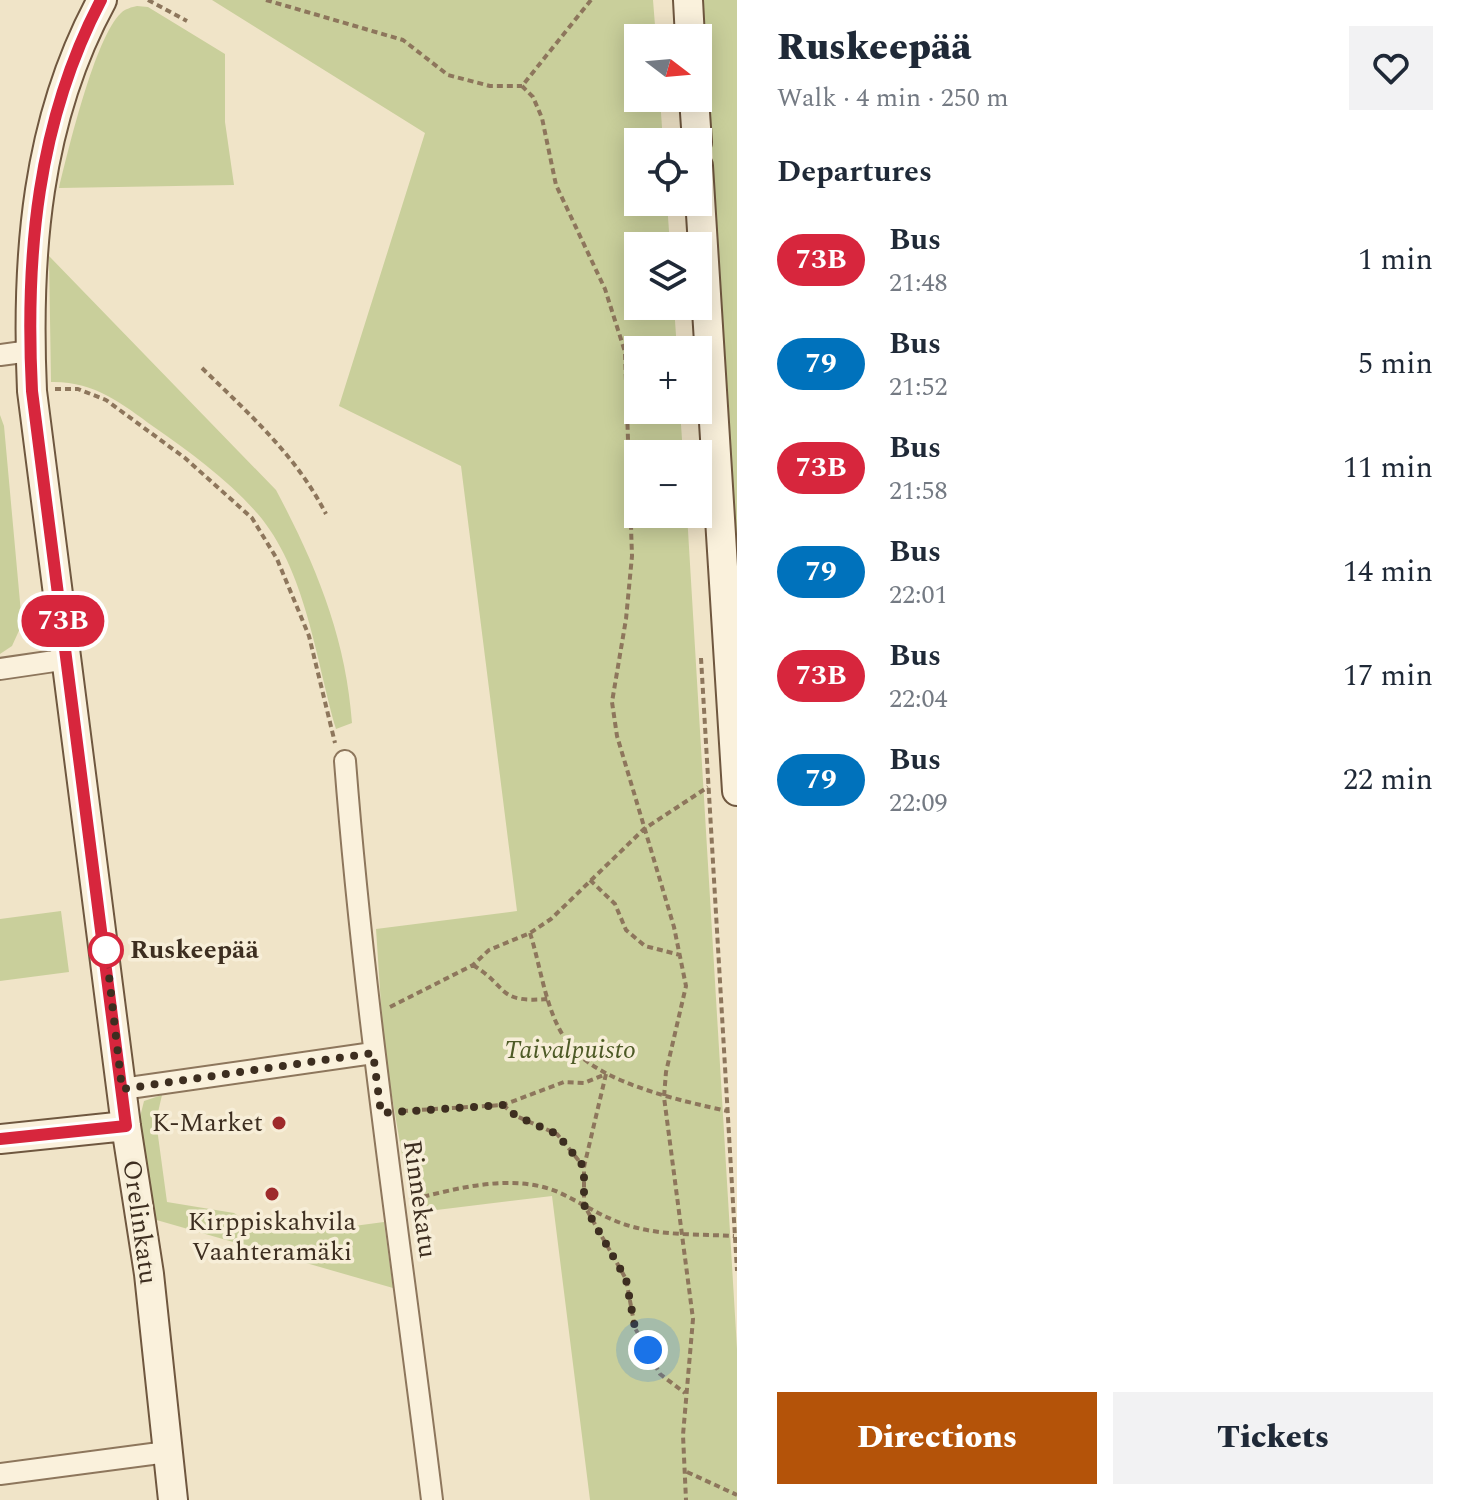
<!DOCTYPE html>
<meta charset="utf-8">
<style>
:root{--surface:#fff;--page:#f2f2f3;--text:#1f2937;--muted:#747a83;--accent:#b45309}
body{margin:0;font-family:Spectral,serif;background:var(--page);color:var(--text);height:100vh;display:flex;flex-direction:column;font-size:30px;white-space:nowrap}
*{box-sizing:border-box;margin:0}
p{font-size:26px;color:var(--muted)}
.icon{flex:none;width:44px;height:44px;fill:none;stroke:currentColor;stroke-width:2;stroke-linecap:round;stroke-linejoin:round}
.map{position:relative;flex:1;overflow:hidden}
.details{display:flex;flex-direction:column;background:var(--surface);width:736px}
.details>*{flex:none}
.badge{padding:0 16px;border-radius:26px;font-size:28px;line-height:52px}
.needle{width:52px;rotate:106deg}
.controls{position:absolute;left:624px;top:24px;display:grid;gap:16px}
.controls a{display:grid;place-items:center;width:88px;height:88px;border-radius:0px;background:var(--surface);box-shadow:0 4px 20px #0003;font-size:40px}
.you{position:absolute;width:40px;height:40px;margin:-20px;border:6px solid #fff;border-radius:50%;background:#1a73e8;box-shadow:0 0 0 12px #1a73e833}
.map>.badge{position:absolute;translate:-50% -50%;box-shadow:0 0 0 4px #fff}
h2{padding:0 40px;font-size:30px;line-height:72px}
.round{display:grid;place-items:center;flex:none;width:84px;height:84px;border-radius:0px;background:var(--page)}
.headline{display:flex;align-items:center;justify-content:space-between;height:136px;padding:0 40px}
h1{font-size:38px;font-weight:800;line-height:60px}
.button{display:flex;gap:16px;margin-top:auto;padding:16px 40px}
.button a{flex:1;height:92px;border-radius:0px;background:var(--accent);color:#fff;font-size:32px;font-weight:800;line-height:92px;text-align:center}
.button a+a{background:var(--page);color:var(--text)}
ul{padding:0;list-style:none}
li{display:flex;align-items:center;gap:24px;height:104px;padding:0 40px}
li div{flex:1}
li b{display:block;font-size:30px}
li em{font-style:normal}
li .badge{min-width:88px;font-weight:700;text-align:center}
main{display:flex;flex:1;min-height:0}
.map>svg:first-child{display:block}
.green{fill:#c9cf9b}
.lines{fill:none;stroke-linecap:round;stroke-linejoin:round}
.street-casing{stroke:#8d765c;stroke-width:24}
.secondary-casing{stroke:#6f573f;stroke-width:32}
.path{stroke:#8d765c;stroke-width:4;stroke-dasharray:6 4;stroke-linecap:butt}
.street{stroke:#faf1dc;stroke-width:20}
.secondary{stroke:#faf1dc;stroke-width:28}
.line-casing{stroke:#fff;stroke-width:18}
.line{stroke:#d7263d;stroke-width:12}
.walk{stroke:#3d2e20;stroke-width:8;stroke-dasharray:0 14.4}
.stop-dot{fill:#fff;stroke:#d7263d;stroke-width:4}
.poi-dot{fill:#9e2a2b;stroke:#f7eed8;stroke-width:3}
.labels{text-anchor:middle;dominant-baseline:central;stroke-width:7;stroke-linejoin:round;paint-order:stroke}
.stop-label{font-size:26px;font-weight:bold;fill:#3d2e20;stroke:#f7eed8;text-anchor:start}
.park-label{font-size:26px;font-style:italic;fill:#4d5a26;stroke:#f7eed8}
.poi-label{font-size:26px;fill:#3d2e20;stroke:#f7eed8;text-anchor:end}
.street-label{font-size:26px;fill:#3d2e20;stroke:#f7eed8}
</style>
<main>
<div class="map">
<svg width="737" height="1500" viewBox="0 0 737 1500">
<rect width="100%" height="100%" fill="#f0e4c8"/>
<path class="green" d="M212 0H653L656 38H638V98H660L663 142H638V202H667L670 246H638V306H674L677 350H638V410H680L683 454H638V514H687L737 1349V1500H590L552 1196 412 1213 384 1050 376 929 517 911 461 466 339 406 425 133Z
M703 0H737V552Z
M137 6 148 7 225 54V122L234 185 59 188C68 151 95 37 121 13 125 9 132 7 137 6Z
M49 256 276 490C316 565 346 638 352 723L336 729C316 661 306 569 257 513 228 480 190 452 154 427 121 403 94 381 51 382Z
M0 415 4 426 22 624 12 646 0 654Z
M61 911 69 972 0 981V919Z
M162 1095 156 1121 167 1202 234 1213 244 1220 301 1233 384 1222 393 1288 153 1219 140 1117 144 1101Z"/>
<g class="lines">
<defs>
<path id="street" d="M0 355 30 351
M0 669 68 659
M345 761C364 1008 402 1254 432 1500
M122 1089 373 1053
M0 1474 167 1452"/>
<path id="secondary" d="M102 0C36 121 26 256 32 391L126 1126 149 1274 173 1500
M688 0 690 38
M694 98 697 142
M698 166 737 791
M0 1139 126 1126"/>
</defs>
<use href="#street" class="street-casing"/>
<use href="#secondary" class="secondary-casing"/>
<path class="path" d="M148 0 187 21
M266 0 403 40 448 75 490 86H522
M591 0 522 86 533 97 542 118 556 185 605 289 625 352 632 556 626 619 612 702 617 736 674 927 686 986 666 1072 664 1097 693 1319 683 1435 686 1500
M202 368C248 413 296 455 326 514
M55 389H78L106 400 185 458 252 518 277 559 309 636 335 743
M701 658 737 1271
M590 880 615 904 626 930 645 946 680 955
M530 933C542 970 546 1019 573 1049 604 1084 682 1101 727 1111
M473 965C510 988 496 1003 548 999
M390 1007 473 965 489 950 530 933 551 919 644 829 708 787
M606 1074 584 1167V1205L626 1279 635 1328 660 1374 685 1393
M503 1105 516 1116 557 1134 584 1167
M402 1111 503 1105 564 1082 584 1083 606 1074
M414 1199C459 1188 513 1173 558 1192 582 1203 605 1219 630 1226 664 1236 700 1234 734 1236
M687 1472 737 1495"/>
<use href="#street" class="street"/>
<use href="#secondary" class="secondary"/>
</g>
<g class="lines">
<defs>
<path id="line" d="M0 1139 126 1126 32 391C25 256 37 122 101 0"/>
</defs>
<use href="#line" class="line-casing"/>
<use href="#line" class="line"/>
<path class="walk" d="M106 950 122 1089 373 1053 381 1113 503 1105 516 1116 557 1134 584 1167V1205L626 1279 635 1328 648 1350"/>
</g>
<circle class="stop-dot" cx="106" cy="950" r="16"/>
<g class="poi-dot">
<circle cx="279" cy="1123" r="8"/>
<circle cx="272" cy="1194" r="8"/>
</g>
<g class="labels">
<g class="stop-label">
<text x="130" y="950">Ruskeepää</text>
</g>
<g class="park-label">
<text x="570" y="1050">Taivalpuisto</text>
</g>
<g class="poi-label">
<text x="263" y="1123">K-Market</text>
<text x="272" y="1222" text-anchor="middle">Kirppiskahvila<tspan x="272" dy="30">Vaahteramäki</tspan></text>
</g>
<g class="street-label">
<text transform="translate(420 1199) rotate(82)">Rinnekatu</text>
<text transform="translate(140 1222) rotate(82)">Orelinkatu</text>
</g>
</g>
</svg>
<div class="controls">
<a><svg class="needle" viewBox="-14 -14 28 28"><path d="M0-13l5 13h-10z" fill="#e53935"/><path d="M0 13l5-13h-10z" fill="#747a83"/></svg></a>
<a><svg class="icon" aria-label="locate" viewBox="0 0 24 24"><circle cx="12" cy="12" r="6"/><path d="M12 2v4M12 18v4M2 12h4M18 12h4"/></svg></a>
<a><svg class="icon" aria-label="layers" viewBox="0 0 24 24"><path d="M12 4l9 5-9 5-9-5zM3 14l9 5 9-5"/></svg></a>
<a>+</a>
<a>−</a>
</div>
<div class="you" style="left:648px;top:1350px"></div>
<b class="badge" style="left:63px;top:621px;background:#d7263d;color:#fff">73B</b>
</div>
<section class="details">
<div class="headline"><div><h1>Ruskeepää</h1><p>Walk · 4 min · 250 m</p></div><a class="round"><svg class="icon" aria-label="heart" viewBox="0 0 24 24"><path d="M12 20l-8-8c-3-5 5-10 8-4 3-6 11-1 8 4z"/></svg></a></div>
<h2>Departures</h2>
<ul>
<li><span class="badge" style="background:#d7263d;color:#fff">73B</span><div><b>Bus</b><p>21:48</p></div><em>1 min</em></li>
<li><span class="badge" style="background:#0072bc;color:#fff">79</span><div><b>Bus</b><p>21:52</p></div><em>5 min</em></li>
<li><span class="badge" style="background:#d7263d;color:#fff">73B</span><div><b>Bus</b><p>21:58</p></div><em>11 min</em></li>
<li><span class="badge" style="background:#0072bc;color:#fff">79</span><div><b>Bus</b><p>22:01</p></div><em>14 min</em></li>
<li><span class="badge" style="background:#d7263d;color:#fff">73B</span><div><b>Bus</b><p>22:04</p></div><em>17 min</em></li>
<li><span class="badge" style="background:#0072bc;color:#fff">79</span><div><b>Bus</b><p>22:09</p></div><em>22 min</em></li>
</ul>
<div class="button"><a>Directions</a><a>Tickets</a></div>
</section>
</main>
